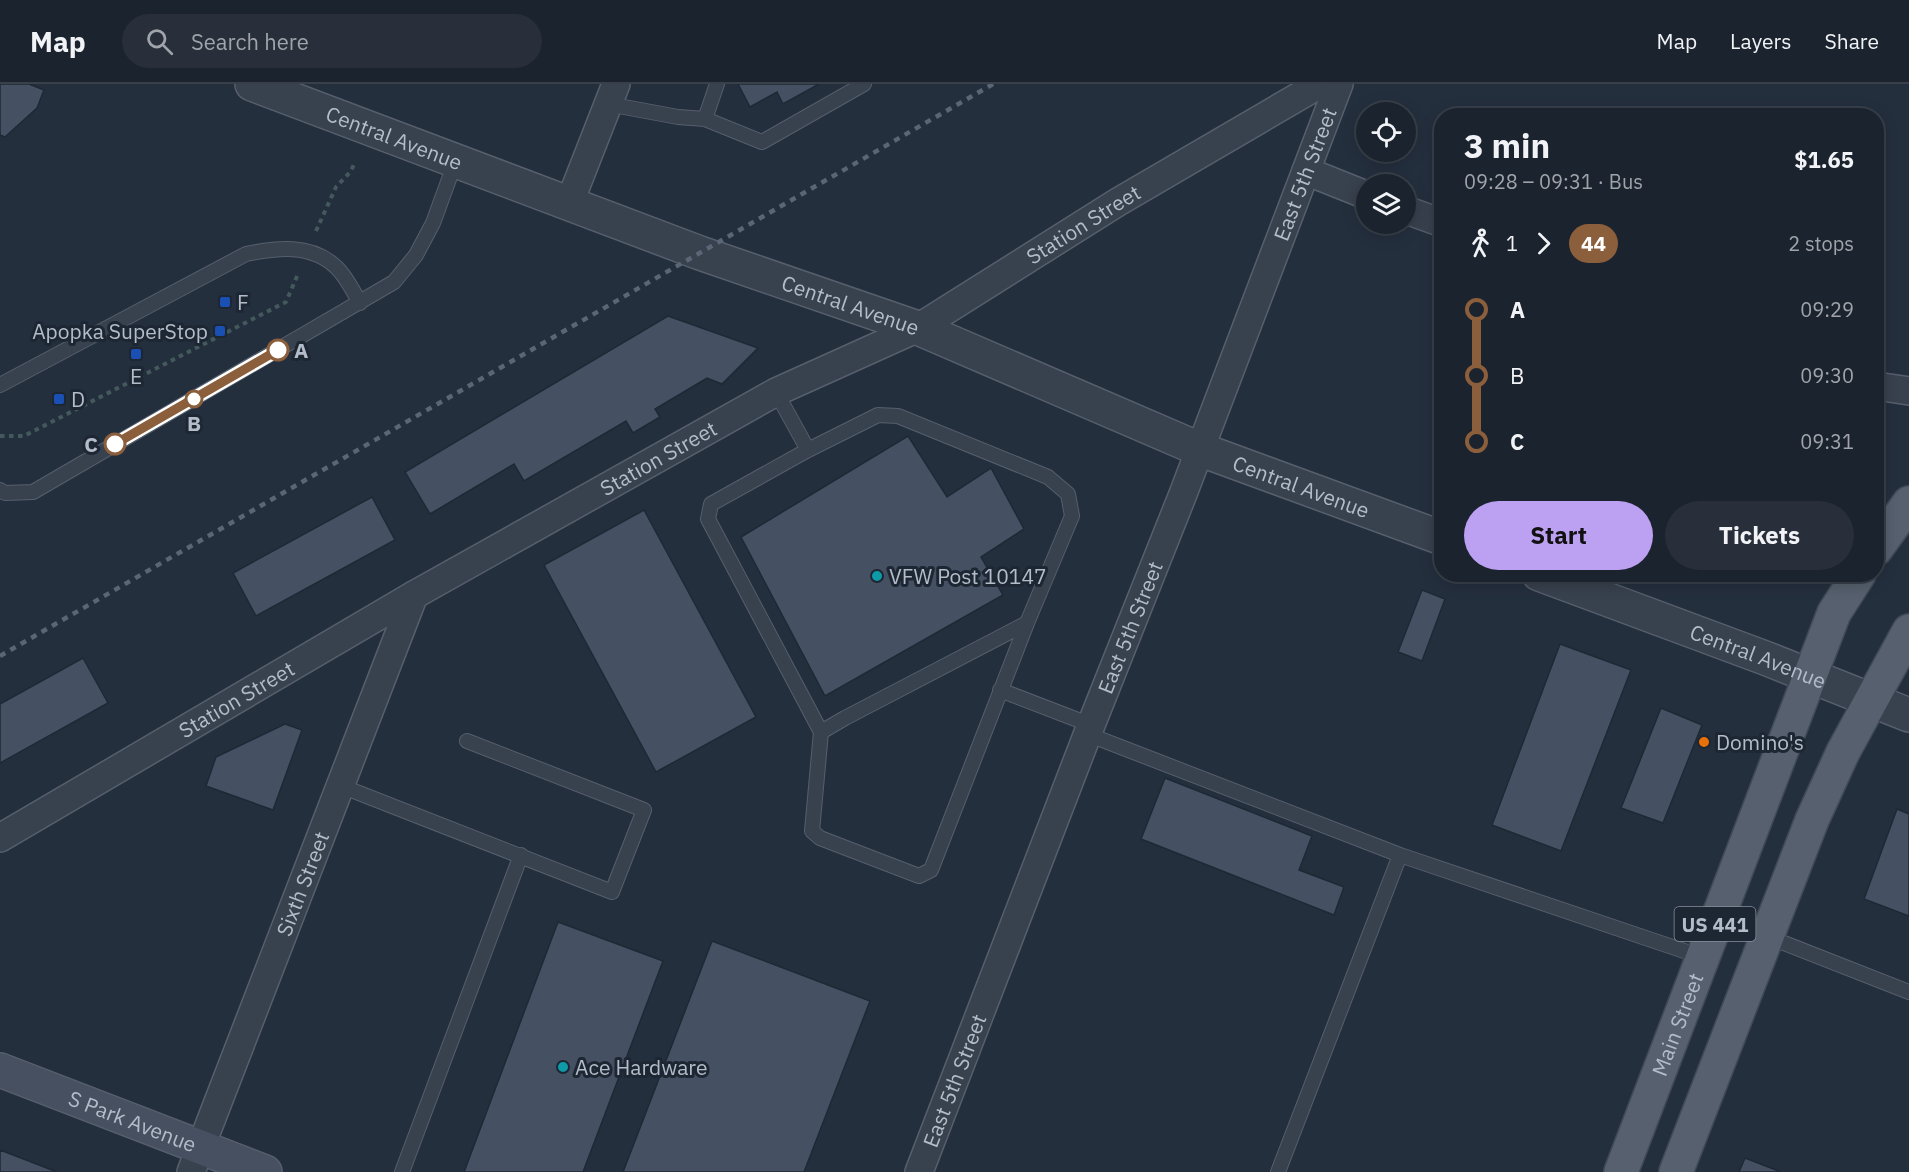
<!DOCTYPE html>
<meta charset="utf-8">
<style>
:root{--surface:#1b232e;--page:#282f3a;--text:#f1f3f6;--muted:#a0a4aa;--line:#39404a;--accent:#bca0f2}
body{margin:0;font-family:"IBM Plex Sans",sans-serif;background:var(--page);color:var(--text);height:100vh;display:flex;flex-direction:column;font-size:22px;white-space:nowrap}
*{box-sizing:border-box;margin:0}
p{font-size:20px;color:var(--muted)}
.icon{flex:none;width:33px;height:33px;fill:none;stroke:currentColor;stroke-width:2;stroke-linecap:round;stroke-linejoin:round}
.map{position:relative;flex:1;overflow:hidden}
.side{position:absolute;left:1434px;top:24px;width:450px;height:474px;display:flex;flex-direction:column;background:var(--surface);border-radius:24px;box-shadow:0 3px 15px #0003,0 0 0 2px var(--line)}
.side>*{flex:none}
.badge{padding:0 12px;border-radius:20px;font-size:21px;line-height:39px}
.buttons{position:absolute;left:1356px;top:18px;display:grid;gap:12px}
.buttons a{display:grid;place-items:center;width:60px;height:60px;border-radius:50%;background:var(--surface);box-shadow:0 3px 15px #0003,0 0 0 2px var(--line);font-size:30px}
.map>.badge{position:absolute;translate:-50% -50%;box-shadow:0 0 0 3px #fff}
.legs{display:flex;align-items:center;gap:9px;height:66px;padding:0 30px;font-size:20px}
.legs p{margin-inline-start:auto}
.headline{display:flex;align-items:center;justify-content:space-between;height:102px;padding:0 30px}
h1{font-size:33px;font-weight:800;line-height:45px}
.button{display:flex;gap:12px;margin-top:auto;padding:12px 30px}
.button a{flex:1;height:69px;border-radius:36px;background:var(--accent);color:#111;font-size:24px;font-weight:800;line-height:69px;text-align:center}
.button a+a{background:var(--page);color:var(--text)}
ul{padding:0 30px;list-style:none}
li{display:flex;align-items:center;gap:21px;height:66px;font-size:22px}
li i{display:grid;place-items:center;width:9px;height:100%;margin:0 8px;background:currentColor}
li i::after{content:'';width:15px;height:15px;margin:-8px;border:4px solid;border-radius:50%;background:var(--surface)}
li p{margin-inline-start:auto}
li:first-child i{background:linear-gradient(#0000 50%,currentColor 0)}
li:last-child i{background:linear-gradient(currentColor 50%,#0000 0)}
header{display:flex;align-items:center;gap:36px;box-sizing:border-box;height:84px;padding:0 30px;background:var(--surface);border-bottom:2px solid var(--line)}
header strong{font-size:28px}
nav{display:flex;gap:33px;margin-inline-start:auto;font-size:21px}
.search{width:420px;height:54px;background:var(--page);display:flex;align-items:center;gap:15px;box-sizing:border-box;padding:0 21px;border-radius:33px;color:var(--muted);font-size:22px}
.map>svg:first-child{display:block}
.building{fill:#455162;stroke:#1f2835;stroke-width:1.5}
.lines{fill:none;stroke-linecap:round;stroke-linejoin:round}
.service-casing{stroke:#565f6c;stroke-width:16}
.minor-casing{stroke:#565f6c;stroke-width:30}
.tertiary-casing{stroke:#565f6c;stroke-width:36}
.secondary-casing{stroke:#565f6c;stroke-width:36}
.primary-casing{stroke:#414a57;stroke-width:36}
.path{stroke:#44595c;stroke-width:4;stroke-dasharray:4.5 4.5;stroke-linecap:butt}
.service{stroke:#38414e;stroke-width:14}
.minor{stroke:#38414e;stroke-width:27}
.tertiary{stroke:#38414e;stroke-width:33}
.secondary{stroke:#465061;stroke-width:33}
.primary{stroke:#56606e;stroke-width:33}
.rail{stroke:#5a6575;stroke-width:4.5;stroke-dasharray:6 6;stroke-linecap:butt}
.line-1-casing{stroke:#fff;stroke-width:14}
.line-1{stroke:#8b5e3c;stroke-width:9}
.transit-dot{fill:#1a4fb4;stroke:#1d2633;stroke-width:2}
.stop-1-dot{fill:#fff;stroke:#8b5e3c;stroke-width:3}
.culture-dot{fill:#0f9aa8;stroke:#1d2633;stroke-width:2}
.food-dot{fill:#e8710a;stroke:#1d2633;stroke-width:2}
.labels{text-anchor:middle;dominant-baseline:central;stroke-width:6;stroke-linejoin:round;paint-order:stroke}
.shield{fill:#1d2633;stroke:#878f9c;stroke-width:1.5}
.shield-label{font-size:20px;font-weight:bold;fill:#b4bcc9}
.street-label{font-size:21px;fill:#b4bcc9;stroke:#1d2633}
.poi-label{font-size:21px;fill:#b4bcc9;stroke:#1d2633;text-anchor:start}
.stop-label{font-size:21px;font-weight:bold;fill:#b4bcc9;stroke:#1d2633;text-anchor:start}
</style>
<header>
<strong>Map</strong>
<div class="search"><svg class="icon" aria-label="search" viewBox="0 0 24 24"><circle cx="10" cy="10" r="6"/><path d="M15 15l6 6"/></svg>Search here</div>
<nav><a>Map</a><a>Layers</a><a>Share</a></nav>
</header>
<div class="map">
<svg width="1909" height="1088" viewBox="0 0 1909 1088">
<rect width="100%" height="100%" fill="#242f3e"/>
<path class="building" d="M0 0H29L44 6 37 24 5 53 0 51Z
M738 0H819L783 20 777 8 750 23Z
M668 232 758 264 722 300 707 294 655 325 660 333 633 349 626 337 524 397 514 380 430 430 405 388Z
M908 352 947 413 991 384 1024 445 981 473 1003 511 825 612 741 453Z
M372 413 395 456 256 532 233 489Z
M644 426 756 633 656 688 544 481Z
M1422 506 1445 515 1422 577 1398 568Z
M1560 560 1631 586 1561 767 1492 741Z
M83 574 108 619 0 679V620Z
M1661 624 1702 641 1663 739 1621 724Z
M285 640 302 646 273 726 206 702 216 673Z
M1165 694 1312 752 1299 786 1344 803 1334 831 1141 755Z
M1897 725 1909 730V832L1864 815Z
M558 838 663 877 583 1088H464Z
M712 857 870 917 804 1088H623Z
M0 1066 57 1088H0Z
M1745 1074 1781 1088H1739Z"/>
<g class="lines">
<defs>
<path id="service" d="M608 20 678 33 705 35 762 58 864 0
M705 35 717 0
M0 301 246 170C276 164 311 159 336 183 346 192 353 207 360 219
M776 308 808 366
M878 331 898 332 1048 393 1068 410 1072 432 1027 539 845 634 821 648 708 435 711 420 808 366Z
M0 406 5 409 33 408 394 198 416 171 433 139 456 76
M1000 606 1091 641
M821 648 812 747 820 754 919 792 931 786 1027 539
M1087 650 1400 771 1702 873
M341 702 612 808 644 726 467 657
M1766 852 1909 908
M402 1088 521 771
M1278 1088 1400 771"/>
<g id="minor">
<path d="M1306 87 1366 111"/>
<path d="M569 120 616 0"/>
<path d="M1406 126 1442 139"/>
<path d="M1876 302 1909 307"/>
<path id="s1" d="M0 754 414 511 776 308 918 244 1118 118 1320 0"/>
<path id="s2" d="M191 1088 414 511"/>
<path id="s3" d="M919 1088 1091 641 1183 410 1339 0"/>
</g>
<g id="tertiary">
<path id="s4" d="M252 0 700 169 918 244 1199 365 1442 454"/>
<path id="s5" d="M1539 490 1765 574 1909 631"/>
</g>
<g id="secondary">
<path id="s6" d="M0 986 265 1088"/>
</g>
<g id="primary">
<path d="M1876 465 1909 419"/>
<path id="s7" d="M1621 1088 1834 529 1859 490"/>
<path d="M1676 1088 1812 736 1843 668 1909 547"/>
</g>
</defs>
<use href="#service" class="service-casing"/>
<use href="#minor" class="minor-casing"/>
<use href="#tertiary" class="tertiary-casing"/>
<use href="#secondary" class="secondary-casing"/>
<use href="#primary" class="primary-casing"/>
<path class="path" d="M316 147 336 103 351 87 355 78
M0 352H24L286 218 298 190"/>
<use href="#service" class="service"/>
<use href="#minor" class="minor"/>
<use href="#tertiary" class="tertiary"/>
<use href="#secondary" class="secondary"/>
<use href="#primary" class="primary"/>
<path class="rail" d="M0 572 993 0"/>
</g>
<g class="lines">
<defs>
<path id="line-1" d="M115 360 278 266"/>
</defs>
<use href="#line-1" class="line-1-casing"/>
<use href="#line-1" class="line-1"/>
</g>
<g class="transit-dot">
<rect x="219" y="212" width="12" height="12" rx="3"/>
<rect x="214" y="241" width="12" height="12" rx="3"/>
<rect x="130" y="264" width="12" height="12" rx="3"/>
<rect x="53" y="309" width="12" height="12" rx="3"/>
</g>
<g class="stop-1-dot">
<circle cx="278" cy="266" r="10"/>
<circle cx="194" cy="315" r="8"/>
<circle cx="115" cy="360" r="10"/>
</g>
<g class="culture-dot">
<circle cx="877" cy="492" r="6"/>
<circle cx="563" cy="983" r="6"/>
</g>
<circle class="food-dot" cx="1704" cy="658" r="6"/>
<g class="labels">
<rect class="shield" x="1674.5" y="823" width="81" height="34" rx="4.5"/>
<g class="shield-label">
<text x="1715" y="840">US 441</text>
</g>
<g class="street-label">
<text stroke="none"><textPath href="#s4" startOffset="152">Central Avenue</textPath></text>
<text stroke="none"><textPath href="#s3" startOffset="1070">East 5th Street</textPath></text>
<text stroke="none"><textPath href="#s1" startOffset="1246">Station Street</textPath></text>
<text stroke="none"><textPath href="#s4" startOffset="638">Central Avenue</textPath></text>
<text stroke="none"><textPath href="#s1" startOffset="760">Station Street</textPath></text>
<text stroke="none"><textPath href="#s4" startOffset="1124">Central Avenue</textPath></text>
<text stroke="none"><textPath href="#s3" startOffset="584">East 5th Street</textPath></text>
<text stroke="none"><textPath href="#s5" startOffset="234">Central Avenue</textPath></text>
<text stroke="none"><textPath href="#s1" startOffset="274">Station Street</textPath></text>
<text stroke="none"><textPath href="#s2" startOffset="309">Sixth Street</textPath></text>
<text stroke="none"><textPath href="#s7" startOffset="158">Main Street</textPath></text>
<text stroke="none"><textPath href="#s3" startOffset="98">East 5th Street</textPath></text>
<text stroke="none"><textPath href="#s6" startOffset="142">S Park Avenue</textPath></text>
</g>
<g class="poi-label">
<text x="237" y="218">F</text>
<text x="208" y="247" text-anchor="end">Apopka SuperStop</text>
<text x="136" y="292" text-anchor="middle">E</text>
<text x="71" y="315">D</text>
<text x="889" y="492">VFW Post 10147</text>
<text x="1716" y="658">Domino's</text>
<text x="575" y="983">Ace Hardware</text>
</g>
<g class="stop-label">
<text x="294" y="266">A</text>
<text x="194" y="339" text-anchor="middle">B</text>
<text x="98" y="360" text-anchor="end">C</text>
</g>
</g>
</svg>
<div class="buttons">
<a><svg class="icon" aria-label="locate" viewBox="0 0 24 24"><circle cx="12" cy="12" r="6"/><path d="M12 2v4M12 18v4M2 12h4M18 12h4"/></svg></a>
<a><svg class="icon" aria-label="layers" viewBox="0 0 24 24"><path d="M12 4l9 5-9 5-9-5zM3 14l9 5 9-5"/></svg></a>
</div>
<section class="side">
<div class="headline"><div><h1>3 min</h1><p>09:28 – 09:31 · Bus</p></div><b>$1.65</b></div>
<div class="legs"><svg class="icon" aria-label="walk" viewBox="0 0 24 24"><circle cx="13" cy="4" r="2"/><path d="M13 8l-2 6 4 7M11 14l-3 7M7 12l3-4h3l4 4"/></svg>1<svg class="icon" aria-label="forward" viewBox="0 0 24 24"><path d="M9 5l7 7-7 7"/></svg><b class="badge" style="background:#8b5e3c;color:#fff">44</b><p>2 stops</p></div>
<ul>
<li><i style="color:#8b5e3c"></i><b>A</b><p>09:29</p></li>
<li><i style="color:#8b5e3c"></i><span>B</span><p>09:30</p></li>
<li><i style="color:#8b5e3c"></i><b>C</b><p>09:31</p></li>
</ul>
<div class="button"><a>Start</a><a>Tickets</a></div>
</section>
</div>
